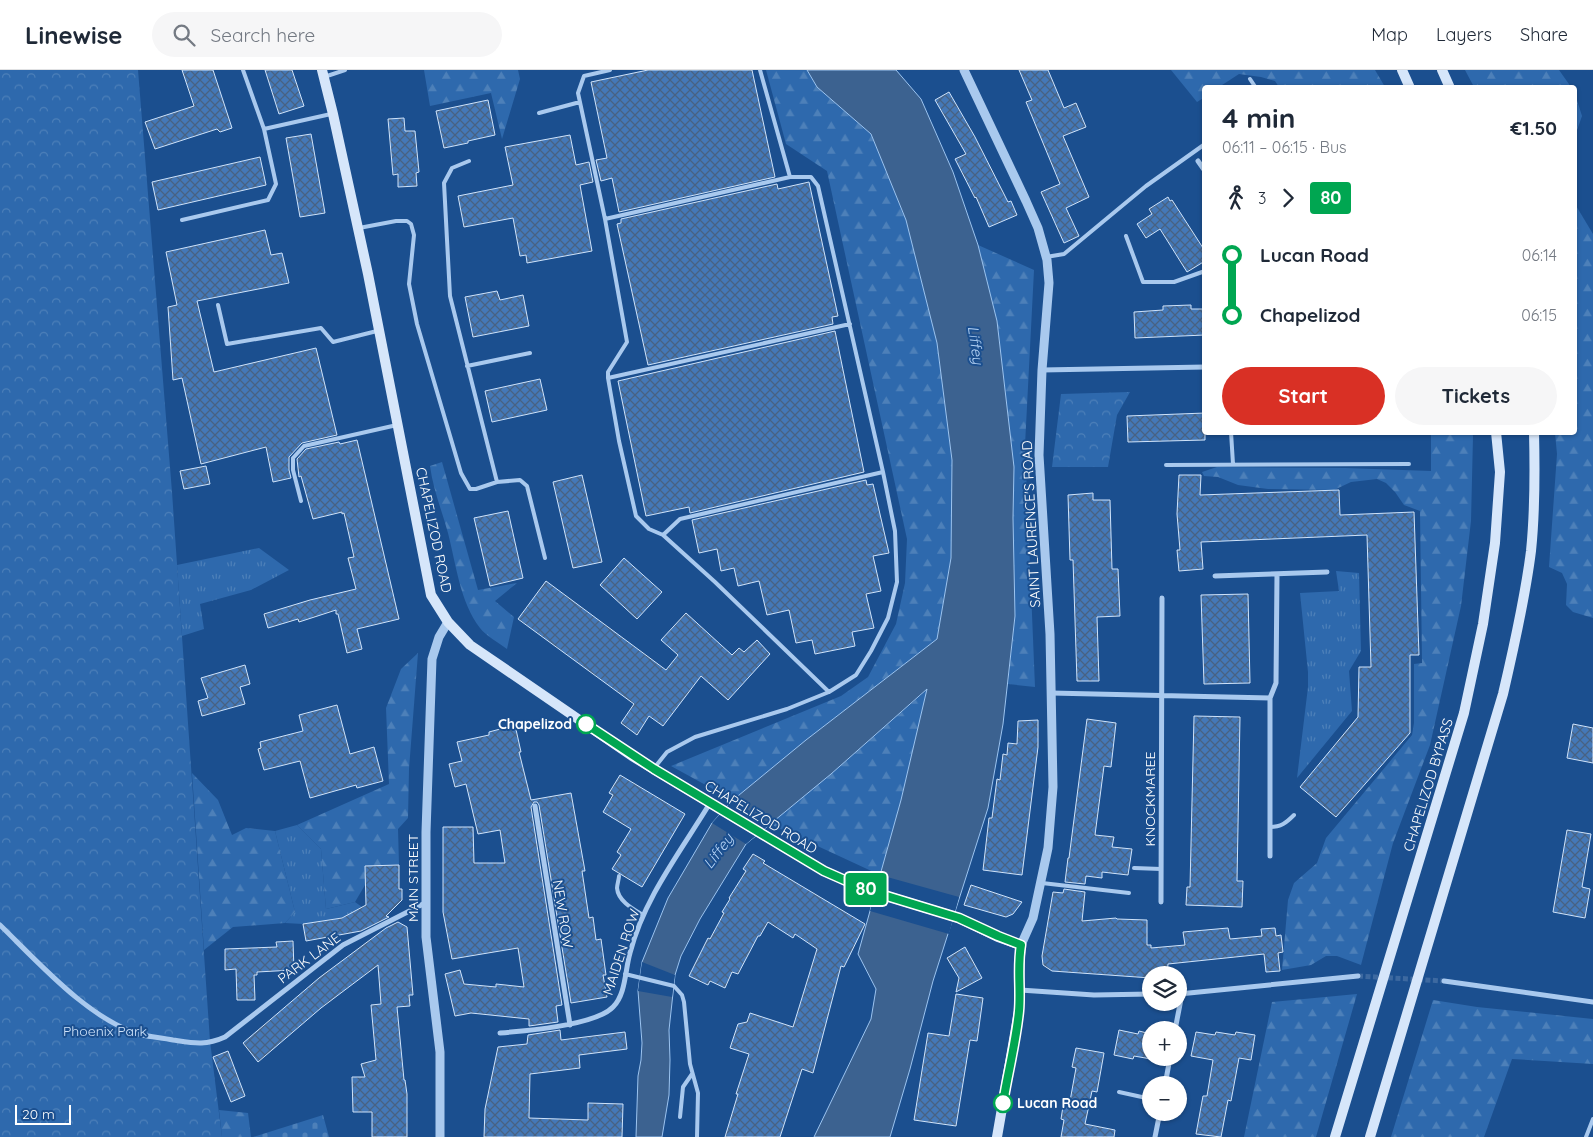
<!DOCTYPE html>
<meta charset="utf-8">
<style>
:root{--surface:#fff;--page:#f6f6f7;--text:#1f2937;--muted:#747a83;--line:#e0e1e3;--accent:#d93025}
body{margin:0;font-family:Quicksand,sans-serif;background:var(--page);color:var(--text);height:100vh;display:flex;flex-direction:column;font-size:19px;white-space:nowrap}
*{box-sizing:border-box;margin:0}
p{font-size:16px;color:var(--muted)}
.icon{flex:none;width:28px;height:28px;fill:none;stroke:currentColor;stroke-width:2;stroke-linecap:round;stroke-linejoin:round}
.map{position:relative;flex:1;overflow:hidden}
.drawer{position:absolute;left:1202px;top:15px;width:375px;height:350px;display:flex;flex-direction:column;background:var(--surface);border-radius:5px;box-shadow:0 1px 4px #0004}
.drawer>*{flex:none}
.badge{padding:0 10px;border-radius:4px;font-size:18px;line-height:32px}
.buttons{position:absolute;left:1142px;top:896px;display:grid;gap:10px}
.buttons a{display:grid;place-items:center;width:45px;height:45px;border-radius:50%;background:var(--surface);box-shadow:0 1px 4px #0004;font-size:25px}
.scale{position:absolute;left:15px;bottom:12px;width:56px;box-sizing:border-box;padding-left:5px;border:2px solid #fff;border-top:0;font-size:14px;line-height:18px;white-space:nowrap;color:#fff;-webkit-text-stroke:4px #1b4f8f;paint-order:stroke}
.map>.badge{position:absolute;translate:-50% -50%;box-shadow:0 0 0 2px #fff}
.legs{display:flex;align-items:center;gap:8px;height:55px;padding:0 20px;font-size:16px}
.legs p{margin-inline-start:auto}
.overview{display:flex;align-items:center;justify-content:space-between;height:85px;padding:0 20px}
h1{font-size:28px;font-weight:700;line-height:38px}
.action{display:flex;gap:10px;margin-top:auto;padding:10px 20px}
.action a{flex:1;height:58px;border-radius:30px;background:var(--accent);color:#fff;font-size:20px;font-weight:700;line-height:58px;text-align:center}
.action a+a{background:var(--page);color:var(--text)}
ul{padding:0 20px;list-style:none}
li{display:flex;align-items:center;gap:18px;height:60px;font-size:19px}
li i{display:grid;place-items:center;width:8px;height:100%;margin:0 6px;background:currentColor}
li i::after{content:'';width:12px;height:12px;margin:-6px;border:4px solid;border-radius:50%;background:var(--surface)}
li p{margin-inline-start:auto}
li:first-child i{background:linear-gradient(#0000 50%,currentColor 0)}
li:last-child i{background:linear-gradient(currentColor 50%,#0000 0)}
header{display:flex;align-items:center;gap:30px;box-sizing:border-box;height:70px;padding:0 25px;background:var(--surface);border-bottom:1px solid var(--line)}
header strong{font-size:24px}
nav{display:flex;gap:28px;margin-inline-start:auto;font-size:18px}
.search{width:350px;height:45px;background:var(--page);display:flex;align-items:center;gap:12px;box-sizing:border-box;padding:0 18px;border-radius:28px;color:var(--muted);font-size:19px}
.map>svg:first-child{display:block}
.grass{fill:url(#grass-tufts)}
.forest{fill:url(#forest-firs)}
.cemetery{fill:url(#cemetery-stones)}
.park{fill:url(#park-crowns)}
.water{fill:#3c6290;stroke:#9cc4f0}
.pier{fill:#1b4f8f}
.building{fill:url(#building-cross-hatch);stroke:#cfe3fa}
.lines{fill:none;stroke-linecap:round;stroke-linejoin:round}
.minor-tunnel{stroke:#3d69a0;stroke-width:5;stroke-dasharray:5 2.5;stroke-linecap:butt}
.service{stroke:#a9c9ee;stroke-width:4}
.minor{stroke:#a9c9ee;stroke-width:5}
.tertiary{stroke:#a9c9ee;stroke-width:9}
.secondary{stroke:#d6e6fa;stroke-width:10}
.line-1-casing{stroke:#fff;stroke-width:11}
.line-1{stroke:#00a651;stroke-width:8}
.stop-1-dot{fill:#fff;stroke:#00a651;stroke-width:2.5}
.labels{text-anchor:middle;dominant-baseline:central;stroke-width:4;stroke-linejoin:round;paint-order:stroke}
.street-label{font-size:14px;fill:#fff;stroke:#1b4f8f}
.stop-label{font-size:14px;font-weight:bold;fill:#fff;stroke:#1b4f8f;text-anchor:end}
.park-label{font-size:14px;fill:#cfe3fa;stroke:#1b4f8f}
.water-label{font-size:15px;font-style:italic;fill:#b5d3f5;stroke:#1b4f8f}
</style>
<header>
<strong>Linewise</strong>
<div class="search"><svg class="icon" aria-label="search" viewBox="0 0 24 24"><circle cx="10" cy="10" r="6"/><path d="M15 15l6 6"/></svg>Search here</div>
<nav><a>Map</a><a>Layers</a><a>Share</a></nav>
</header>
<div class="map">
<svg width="1593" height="1067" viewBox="0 0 1593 1067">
<defs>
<pattern id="grass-tufts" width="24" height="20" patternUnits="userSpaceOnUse" patternTransform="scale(1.25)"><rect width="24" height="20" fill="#2e69ad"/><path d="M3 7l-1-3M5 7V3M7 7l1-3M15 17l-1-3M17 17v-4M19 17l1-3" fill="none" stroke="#4d80b9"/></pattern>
<pattern id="forest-firs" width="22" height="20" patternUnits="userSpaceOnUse" patternTransform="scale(1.25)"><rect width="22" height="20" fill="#2e69ad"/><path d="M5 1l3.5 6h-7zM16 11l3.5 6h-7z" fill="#4d80b9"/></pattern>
<pattern id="cemetery-stones" width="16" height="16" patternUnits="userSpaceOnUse" patternTransform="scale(1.25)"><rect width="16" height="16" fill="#2e69ad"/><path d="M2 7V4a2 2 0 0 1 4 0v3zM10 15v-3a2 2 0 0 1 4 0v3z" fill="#4d80b9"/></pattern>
<pattern id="park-crowns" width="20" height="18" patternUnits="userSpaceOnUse" patternTransform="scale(1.25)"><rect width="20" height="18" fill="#2e69ad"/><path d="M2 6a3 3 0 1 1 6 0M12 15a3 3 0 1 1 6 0" fill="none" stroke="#4d80b9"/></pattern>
<pattern id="building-cross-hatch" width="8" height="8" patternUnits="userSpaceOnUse" patternTransform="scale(1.25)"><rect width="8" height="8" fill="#4478b7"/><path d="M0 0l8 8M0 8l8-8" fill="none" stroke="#486282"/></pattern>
</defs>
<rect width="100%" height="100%" fill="#1b4f8f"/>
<path class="grass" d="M259 478 289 500 251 520 200 534 204 559 182 566 177 495Z
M1336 501 1359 503 1361 581 1349 601 1352 641 1297 708 1308 617V602L1300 523 1339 521Z
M297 755 321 779 326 839 355 832 362 837 342 848 303 854 285 853 295 842 275 761Z"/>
<path class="forest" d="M424 0H518L520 9 502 69 491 23 430 36Z
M766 0H807L817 17 871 64 906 150 937 273 952 389 951 488 937 569 806 670 733 730 671 696 841 626 868 607 896 554 905 513 907 469 827 101 786 74Z
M1171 0H1375L1385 17H1279L1275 11 1261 7 1239 4 1219 17 1205 18V27L1197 32Z
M1465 0H1559L1571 17H1474Z
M1575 24 1582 46 1575 66Z
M1575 134 1593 164V548L1573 542 1566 535 1567 514 1562 503 1549 497 1557 384 1555 363 1575 362Z
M978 175 1034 200 1025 375 1035 617 1008 614 1015 546 1013 448 1014 397 997 251Z
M1431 363H1472L1473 366 1471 451 1461 536 1430 675 1393 773 1361 895 1337 886H1326L1311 895 1282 900 1288 830 1294 813 1317 793 1326 768 1412 665 1414 653V594L1422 593 1420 441 1404 435 1395 422 1386 413 1377 409 1351 412 1334 420 1268 419 1238 415 1218 407 1204 406 1202 402 1217 397 1345 398 1431 401Z
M442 392 478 520 517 513 495 531 514 547 507 579C499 573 486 566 480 558 460 532 456 494 448 463 442 441 433 419 430 396Z
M418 583 409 699 408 748 398 759 399 795 365 796V815L355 832 326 839 321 779 297 755 389 714 386 638 401 599Z
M928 619 901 730 880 805 770 754 831 704Z
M192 703 218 730 232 765 246 758 275 761 295 842 285 853 233 857 204 880Z
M1357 924 1316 1067H1244L1272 932Z
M1433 930 1477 937 1593 949V994L1512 989 1484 1067H1391Z
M219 1040 248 1043 251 1067H222Z"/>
<path class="cemetery" d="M323 1045 329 1067H253Z"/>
<path class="park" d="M0 0H138L172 422 210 971 222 1067H0Z
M1130 322 1117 345 1108 397H1052L1061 324Z"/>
<path class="water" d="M807 0H896L921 29 953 102 978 175 997 251 1014 397 1013 448 1015 546 1003 654 988 738 933 911 910 999 890 1067H814L871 949 876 919 858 884 901 730 927 619 831 704 746 774 700 849 681 886 675 905 669 960 670 990 669 1025 662 1067H636L638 1006 641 990 642 973 638 921 642 892 668 828 712 753 733 730 806 670 937 569 951 488 952 390 937 273 906 150 871 64 817 17Z"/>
<path class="pier" d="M733 730 770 754 746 774 712 753Z
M880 805 959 827 949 864 870 841Z
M642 892 675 905 672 927 638 921Z"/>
<path class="building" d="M182 0H213L232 58 220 62 217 59 155 79 145 52 194 36Z
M265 0H292L304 36 279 44Z
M648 0H752L775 107 619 142 612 108 601 111 596 90 607 88 591 12Z
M1019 0H1048L1064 38 1076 33 1086 57 1063 66 1089 127 1066 138 1079 166 1064 173 1041 122 1060 114 1026 32 1032 30Z
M949 22 975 67 1008 132 1011 131 1017 145 989 157 976 127 975 128 955 89 966 84 935 30Z
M488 30 495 65 468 71V73L444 78 436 41Z
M404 48 405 61H415L419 102 416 103 417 116 398 117V104L393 105 388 49Z
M311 64 325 143 300 147 286 68Z
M570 65 576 95 589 92 593 112 580 115 592 181 527 193 526 185 520 186 513 148 464 157 458 126 513 115 505 77Z
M260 87 266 115 158 140 152 112Z
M809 112 838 246 832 247 833 254 648 295 617 154 621 153V149L777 114 778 119Z
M1168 127 1170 131 1172 130 1205 181V191L1187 202 1160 159 1146 168 1137 154 1152 144 1149 139Z
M265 160 271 185 282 183 289 213 197 231 214 302 316 278 337 365 302 373 289 387V400L291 408 273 412 266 377 201 394 182 308 173 310 168 237 177 235 166 182Z
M497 221 500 230 523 225 529 256 473 267 465 227Z
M1191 235V239H1205V265L1135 268 1134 242 1163 240V236Z
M835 261 864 402 690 443 689 437 646 446 618 311Z
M540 309 547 340 492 352 485 321Z
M1205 343V370L1128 372 1127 346Z
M357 370 399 549 357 559 362 579 347 583 338 544H336V540L299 552 298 549 268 558 264 544 310 530 356 519 348 488 354 487 344 443 342 444V442L313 449 301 406 299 407 297 389 306 379 339 372 340 374Z
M206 396 210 414 184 419 180 401Z
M582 405 602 492 573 498 553 412Z
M1179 405H1201L1200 425 1339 420 1340 445 1414 442 1419 585H1410V663L1336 747 1300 717 1358 647 1359 597H1371L1367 465 1201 472 1203 499 1179 501 1177 480H1180L1177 444Z
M866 410 867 415 873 414 889 483 873 486 881 521 866 524 874 558 852 562 855 576 815 584 812 570 796 573 789 540 767 545 759 511 738 516 734 498 721 501 717 479 699 483 692 450Z
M1093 423V430H1110L1112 499H1118L1120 546 1097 547 1099 611H1077L1073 490H1070L1068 425Z
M508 441 523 508 490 516 474 448Z
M624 488 662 522 637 549 600 515Z
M546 511 666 600 678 585 661 570 686 543 732 585 739 578 744 582 757 570 770 584 728 630 701 606 663 656 649 646 637 665 621 653 634 634 518 549Z
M1248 524 1250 613 1204 614 1201 525Z
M245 595 250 614 240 617 245 634 202 646 198 631 208 628 201 608Z
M337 635 350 684 374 677 383 711 357 718 356 715 310 728 300 691 264 700 258 679 261 678 260 672 303 661 299 645Z
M1194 646 1240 647 1237 811H1243L1242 837 1186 835 1187 817H1190Z
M1087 649 1116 653 1111 697 1104 696 1095 765 1114 767 1112 777 1132 779 1128 805 1102 802V808L1086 806 1085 814 1065 812 1068 788H1069Z
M1038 650V677L1022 805 983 800 989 748H992L997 709 1000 710 1003 684 1007 685 1008 673 1017 674 1018 651Z
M1573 654 1593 658V693L1567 688Z
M515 655 521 682H519L531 730 571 723 585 801H582L589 848 593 847 596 870 601 869 606 905H603L607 927 571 933 539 735 537 732H534L531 737 562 935 556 936 558 952 529 956V949L471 943 455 946 445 904 460 900 464 914 496 917V914L524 917 518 878 452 889 443 842V757H473L474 793H505L500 760 478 764 466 714 455 717 449 694 462 691 457 672 489 665V662Z
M620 705 685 744 642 817 612 799 621 785 617 782 631 759 603 742 613 725 609 723Z
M1567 760 1591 764 1582 817 1590 819 1585 848 1553 842Z
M753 784 765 791 763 793 865 854 844 897 841 896 813 1003 802 999 780 1067H725L738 1024H736L749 984 730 978 738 954 747 952 750 943 793 957 817 879 795 864 793 868 768 852 760 866H758L738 904 732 902 725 918 710 911 708 915 689 906 708 868 710 869 724 843 722 842 730 829 729 828 746 801 743 799Z
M399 795V819H402V830L386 846 389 847 361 861 306 871 303 854 342 848 366 835 365 796Z
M971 815 1022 832 1013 844 1006 847 964 835Z
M1064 819 1085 822 1082 851 1116 848 1117 849 1147 850V875H1151V878L1185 875 1183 862 1228 858 1230 869 1262 866 1261 859 1275 858 1276 866 1281 865 1283 882 1278 883 1280 901 1266 902 1264 884 1168 894 1167 905H1151V908L1052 901 1043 895 1042 886 1053 822 1063 823Z
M398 852 407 857 413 925H409L410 936 397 937 404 1010H405L407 1024V1067H372V1042H353L352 1007H365L361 994 376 990 371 935 381 934 378 895 321 938 258 992 243 973 319 908 386 858Z
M293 871 294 900 257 902V905H254L255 930H237L236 899 225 900V879L277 877 276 872Z
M965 877 982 908 956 922 959 908 947 888Z
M956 924 983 928 977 971 970 970 956 1056 914 1050 928 963 949 966Z
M560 960 561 970 625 962 627 979 579 985 580 998 530 1004 529 1048 588 1050V1033L623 1034 622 1067H484L485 1039 498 977 527 974 528 965Z
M1119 960 1138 964 1139 961 1151 964V989L1134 986 1133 989 1114 985Z
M1196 962 1215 965 1216 962 1235 965 1236 962 1255 965 1251 990 1239 988 1231 1031 1228 1030 1221 1067 1196 1064 1203 1026H1207L1213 990 1191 986Z
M1076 978 1104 983 1097 1022 1092 1021 1085 1054 1115 1060 1114 1067H1061L1064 1050 1061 1049 1064 1030 1070 1031 1076 998 1072 997Z
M228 981 245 1026 231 1032 213 987Z"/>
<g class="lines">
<path class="minor-tunnel" d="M1358 906 1444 911"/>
<path class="service" d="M610 0 584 6 578 23 605 149 627 272 608 302V308L619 371 636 446 649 459 663 465 715 512 829 622
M760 0 790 107
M324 7 345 0
M1250 9 1256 18
M539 43 580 32
M264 59 331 44
M469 91 452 98 444 113 450 226 497 412
M605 149 790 107H811L818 116 883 402 895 461 897 512 888 548 871 581 856 605 829 622 787 639 695 667 667 682 655 697
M182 150 268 130 276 114 264 59 243 0
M359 158 396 151H407L411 154 414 165 409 214 417 254 461 403 470 419H476L497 412 520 410 527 416 545 488
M1126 166 1143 212H1174L1205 201
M1046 187 1064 184 1146 116 1205 74
M218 235 227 274 321 258 333 272 377 261
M467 296 530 283
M608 308 850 254
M1231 362 1233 394
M1166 395 1409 394
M301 431 293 400V388L304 376 397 355
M663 465 680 449 883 402
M1270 757C1281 757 1286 753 1294 745
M1134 798 1161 799
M619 806C619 809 617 815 617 818 618 831 633 839 643 845
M1042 813 1129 823
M625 904 674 916 682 925 684 932 690 994 698 1023 697 1067
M1119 1022 1151 1029
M680 1047 683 1017 692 1004
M1586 1067 1593 1049"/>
<path class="minor" d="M1198 91 1205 101
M1042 300 1205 297
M1215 506 1327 502
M1051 623 1270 628
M535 736 570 955
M1270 786V628L1276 613 1277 504
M1161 832 1162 528
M0 855C38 892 90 951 142 965 152 967 163 968 173 970 193 973 205 976 225 967L343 875 427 832
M1444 911 1593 932
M1020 920 1094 925 1151 924
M1179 924 1358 906
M1175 960 1182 924
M500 963C526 961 596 955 613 937 626 924 625 900 630 883 644 828 681 781 710 733
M1165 1015 1170 988
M1155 1067 1160 1042"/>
<path class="tertiary" d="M964 0 1026 131 1038 158 1047 190 1049 213 1042 300 1039 385 1050 564 1053 717 1048 778 1033 848 1021 875
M440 1067V982L426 867V762L432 589 439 567 448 552"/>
<path class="secondary" d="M322 0 333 44 368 204 431 525 448 552 470 575 632 686 824 801 867 820 959 848 998 867 1021 875C1018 897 1020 919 1019 941L997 1067
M1402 0 1410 18
M1442 0 1450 18
M1335 1067 1464 643 1483 554 1495 473 1500 402 1496 362
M1370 1067 1503 624C1514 577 1525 529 1531 481 1535 442 1535 402 1534 362"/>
</g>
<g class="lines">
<defs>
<path id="line-1" d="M586 654 654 699 824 801 867 820 959 848 998 866 1021 875C1017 897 1021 919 1019 941 1016 972 1008 1002 1003 1033"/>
</defs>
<use href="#line-1" class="line-1-casing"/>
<use href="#line-1" class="line-1"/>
</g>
<g class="stop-1-dot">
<circle cx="586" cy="654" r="9"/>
<circle cx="1003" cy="1033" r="9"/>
</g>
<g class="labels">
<g class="street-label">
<text transform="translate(1031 454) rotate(-93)">SAINT LAURENCE'S ROAD</text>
<text transform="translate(434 460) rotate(78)">CHAPELIZOD ROAD</text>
<text transform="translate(1428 715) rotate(-73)">CHAPELIZOD BYPASS</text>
<text transform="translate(1150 729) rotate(-90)">KNOCKMAREE</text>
<text transform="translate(761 747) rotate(31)">CHAPELIZOD ROAD</text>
<text transform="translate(413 808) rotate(-90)">MAIN STREET</text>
<text transform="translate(563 844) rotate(81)">NEW ROW</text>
<text transform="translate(621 882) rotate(-72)">MAIDEN ROW</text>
<text transform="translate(309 888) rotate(-37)">PARK LANE</text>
</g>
<g class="stop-label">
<text x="572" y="654">Chapelizod</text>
<text x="1017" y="1033" text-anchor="start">Lucan Road</text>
</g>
<g class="park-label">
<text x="105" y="961">Phoenix Park</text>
</g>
<g class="water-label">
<text transform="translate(976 275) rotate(82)">Liffey</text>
<text transform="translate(718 781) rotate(-53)">Liffey</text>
</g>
</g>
</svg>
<div class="buttons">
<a><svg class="icon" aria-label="layers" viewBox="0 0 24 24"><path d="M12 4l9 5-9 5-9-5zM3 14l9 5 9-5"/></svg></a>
<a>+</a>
<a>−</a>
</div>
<div class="scale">20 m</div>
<b class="badge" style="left:866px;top:819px;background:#00a651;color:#fff">80</b>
<section class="drawer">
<div class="overview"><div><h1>4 min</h1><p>06:11 – 06:15 · Bus</p></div><b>€1.50</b></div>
<div class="legs"><svg class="icon" aria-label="walk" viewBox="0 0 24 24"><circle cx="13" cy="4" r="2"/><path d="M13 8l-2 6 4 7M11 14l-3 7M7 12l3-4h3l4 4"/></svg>3<svg class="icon" aria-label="forward" viewBox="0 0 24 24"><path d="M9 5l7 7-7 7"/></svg><b class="badge" style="background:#00a651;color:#fff">80</b></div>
<ul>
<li><i style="color:#00a651"></i><b>Lucan Road</b><p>06:14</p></li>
<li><i style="color:#00a651"></i><b>Chapelizod</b><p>06:15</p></li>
</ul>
<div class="action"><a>Start</a><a>Tickets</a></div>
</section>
</div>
